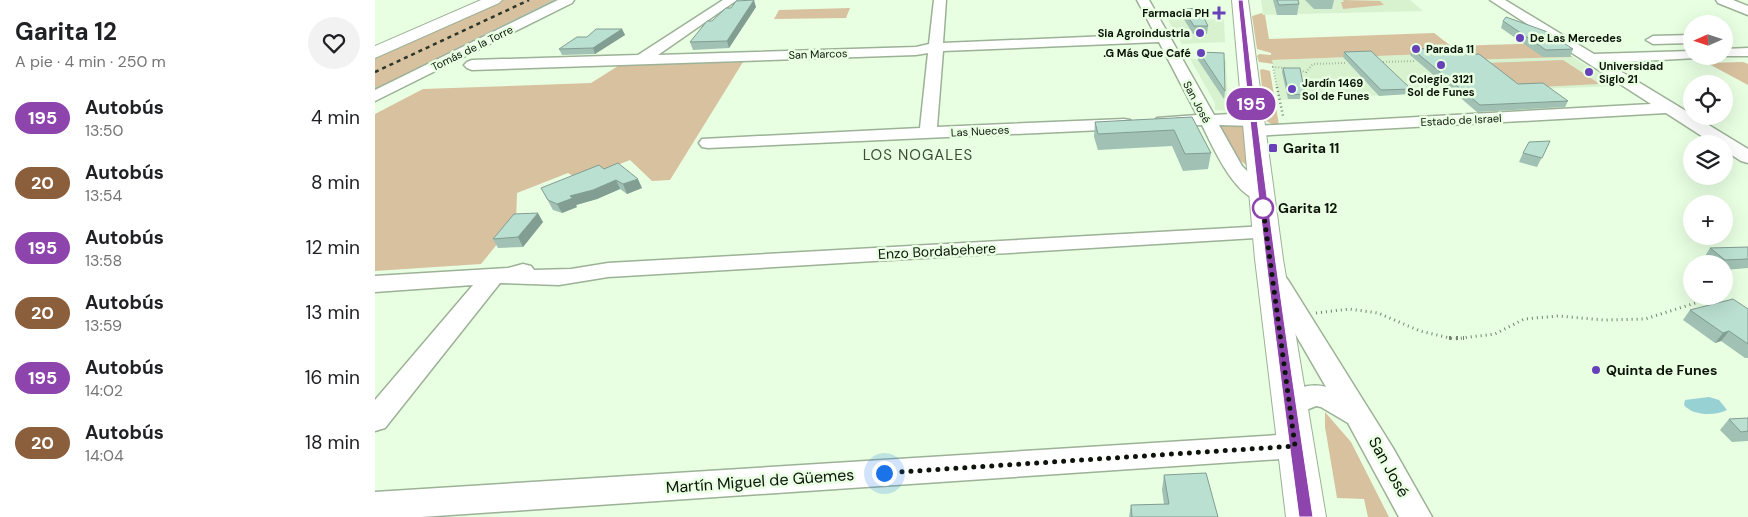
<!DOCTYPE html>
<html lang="es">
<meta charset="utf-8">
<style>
:root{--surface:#fff;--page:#f2f2f2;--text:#202124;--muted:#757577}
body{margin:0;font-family:"DM Sans",sans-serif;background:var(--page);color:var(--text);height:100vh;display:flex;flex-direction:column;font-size:19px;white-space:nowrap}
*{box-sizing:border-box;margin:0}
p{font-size:16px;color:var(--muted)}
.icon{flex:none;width:28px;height:28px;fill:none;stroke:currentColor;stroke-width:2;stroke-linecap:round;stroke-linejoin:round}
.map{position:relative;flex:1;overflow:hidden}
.details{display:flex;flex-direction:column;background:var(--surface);width:375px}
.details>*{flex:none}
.badge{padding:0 10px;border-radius:16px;font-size:18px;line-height:32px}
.needle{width:32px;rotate:267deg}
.fabs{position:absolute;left:1308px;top:15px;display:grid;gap:10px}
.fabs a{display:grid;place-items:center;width:50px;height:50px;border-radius:50%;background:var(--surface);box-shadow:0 5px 20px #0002;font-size:25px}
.you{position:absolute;width:25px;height:25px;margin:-12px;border:4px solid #fff;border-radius:50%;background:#1a73e8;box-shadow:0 0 0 8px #1a73e833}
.map>.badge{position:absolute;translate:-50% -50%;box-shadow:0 0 0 2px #fff}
.round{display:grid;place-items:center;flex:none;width:52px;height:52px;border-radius:26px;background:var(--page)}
.overview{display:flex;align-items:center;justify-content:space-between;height:85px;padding:0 15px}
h1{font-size:24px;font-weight:700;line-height:38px}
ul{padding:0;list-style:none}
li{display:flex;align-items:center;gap:15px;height:65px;padding:0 15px}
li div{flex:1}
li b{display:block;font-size:19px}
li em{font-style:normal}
li .badge{min-width:55px;font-weight:700;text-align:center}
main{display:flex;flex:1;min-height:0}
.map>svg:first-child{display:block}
.built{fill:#d8f2d0}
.green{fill:#d8c19f}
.water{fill:#98d1d4}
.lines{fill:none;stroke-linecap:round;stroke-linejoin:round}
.stream-far1{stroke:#98d1d4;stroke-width:3}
.stream{stroke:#98d1d4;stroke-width:4}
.minor-casing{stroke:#9cb196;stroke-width:3}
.major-casing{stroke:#9cb196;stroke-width:2}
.path-far3{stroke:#748370;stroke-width:2;stroke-dasharray:0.5 2.5;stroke-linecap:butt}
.path-far2{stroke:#748370;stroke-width:2.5;stroke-dasharray:1 3;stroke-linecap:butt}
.path-far1{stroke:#748370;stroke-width:3;stroke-dasharray:1 4;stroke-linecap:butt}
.path{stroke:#748370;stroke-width:4;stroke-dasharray:2 5;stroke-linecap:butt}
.minor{fill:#fff;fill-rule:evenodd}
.major{fill:#fff;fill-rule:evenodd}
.rail{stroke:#2c3629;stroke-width:2.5;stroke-dasharray:4 4;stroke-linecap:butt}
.wall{fill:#a0c1b4}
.shaded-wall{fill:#829d92}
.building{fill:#bae0d1;stroke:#829d92}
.line{fill:#8e44ad;stroke:#fff}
.walk{stroke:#0d150b;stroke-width:5;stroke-dasharray:0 9}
.poi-dot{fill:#6741b9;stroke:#e8ffe2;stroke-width:2}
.stop-dot{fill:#fff;stroke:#8e44ad;stroke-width:2.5}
.labels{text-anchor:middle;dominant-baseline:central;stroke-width:5;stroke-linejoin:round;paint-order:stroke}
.far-poi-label{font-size:11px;font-weight:bold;fill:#0d150b;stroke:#e8ffe2;text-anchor:start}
.far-street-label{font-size:11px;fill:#0d150b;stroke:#e8ffe2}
.poi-label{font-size:14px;font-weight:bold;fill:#0d150b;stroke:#e8ffe2;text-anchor:start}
.stop-label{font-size:14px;font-weight:bold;fill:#0d150b;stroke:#e8ffe2;text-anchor:start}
.street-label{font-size:14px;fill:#0d150b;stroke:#e8ffe2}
.neighbourhood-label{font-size:15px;letter-spacing:1px;fill:#3c4e37;stroke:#e8ffe2}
.near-street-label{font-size:16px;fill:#0d150b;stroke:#e8ffe2}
</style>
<main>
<section class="details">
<div class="overview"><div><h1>Garita 12</h1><p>A pie · 4 min · 250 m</p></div><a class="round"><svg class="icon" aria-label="heart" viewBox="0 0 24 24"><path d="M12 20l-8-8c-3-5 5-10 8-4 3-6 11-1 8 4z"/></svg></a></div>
<ul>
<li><span class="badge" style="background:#8e44ad;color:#fff">195</span><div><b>Autobús</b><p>13:50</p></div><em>4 min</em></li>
<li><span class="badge" style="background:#8b5e3c;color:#fff">20</span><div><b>Autobús</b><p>13:54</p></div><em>8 min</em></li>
<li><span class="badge" style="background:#8e44ad;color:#fff">195</span><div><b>Autobús</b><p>13:58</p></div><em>12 min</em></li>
<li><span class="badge" style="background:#8b5e3c;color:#fff">20</span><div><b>Autobús</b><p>13:59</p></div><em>13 min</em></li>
<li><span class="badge" style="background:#8e44ad;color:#fff">195</span><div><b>Autobús</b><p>14:02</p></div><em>16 min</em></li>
<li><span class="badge" style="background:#8b5e3c;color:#fff">20</span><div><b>Autobús</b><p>14:04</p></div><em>18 min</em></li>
</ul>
</section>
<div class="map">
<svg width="1373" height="517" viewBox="0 0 1373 517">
<rect width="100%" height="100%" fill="#e8ffe2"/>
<path class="built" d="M886 0H1035L1048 11 888 15Z
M849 19 850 42 807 44 793 20Z
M1080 53 1089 60 1198 57 1244 86 1166 89 1192 108 1102 112 1080 92 904 100 897 60Z
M815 59 851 60 853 111 840 110V103Z"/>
<path class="green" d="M119 0H193L0 96V53Z
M968 0 1005 1 1009 5 968 9 966 2H969Z
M475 8 471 18 399 19 404 10Z
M887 13 888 15H890L894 39 1059 33 1076 46 1177 43 1198 57 1089 60 1080 53 897 60 898 64 884 62 882 56 884 54 896 55V53L882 49 877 16Z
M1188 60 1225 84 1142 88 1110 63Z
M368 62 295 180 277 181 255 160 204 180 193 173 142 193 141 221 106 264 0 271V114L48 89 216 83 243 66Z
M1368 62 1373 64V85L1332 63Z
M887 69 895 71 904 125H899L891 121 885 70Z
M868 124 873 162 871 165 862 158 845 128V125Z
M950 412 976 442 1014 517H993L989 499 962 498 950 427Z"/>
<path class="water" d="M1334 397 1344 400 1352 410C1340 416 1318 416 1309 405L1310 400Z"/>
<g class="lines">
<path class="stream-far1" d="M5 88 182 0"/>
<path class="stream" d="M0 90 7 87"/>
<defs>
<path id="minor" d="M183 0H199L197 3 0 101V90Z
M348 0H362L283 55 541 47 554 44 559 0H571L568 43 780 34 762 0H774L839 115 855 114 884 117 887 121 884 125 880 126 1276 104 1115 0H1130L1219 54 1316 51V56H1322L1321 58 1232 63 1316 114V116H1319L1373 149V163L1366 161 1349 150V144H1339L1291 113 879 136 873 135 870 131 873 127 877 126 844 125 867 166 897 196 894 200C864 208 838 147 827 125L788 127 782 126 779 122 782 118 822 115 784 42 568 51 562 127 749 119 755 120 758 124 755 128 749 129 333 148 327 147 324 143 327 139 545 128 553 53 541 55 97 70 92 68 89 65 92 62 97 60 263 55Z
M1341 0H1358L1373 6V15L1343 3Z
M1316 35V43L1278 44 1271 40 1278 36Z
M1373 48V56H1345H1349V49Z
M891 226 899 227 902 232 899 237 233 277 184 285 125 283 10 428 0 431V400L98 285 0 292V276L133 268 148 264 156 266 159 270 196 269 233 263Z
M901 273 909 275 913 280 1018 448 1057 517H1024L973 423 946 407 941 406 914 417 904 414 900 406C909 390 934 382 951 387L889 280 893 275Z
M920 434 931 437 935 446 931 455 920 458 46 517H0V492Z"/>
<path id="major" d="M106 0H127L124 3 0 58V46Z
M857 0H873L908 259 951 517H911L880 259Z"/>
</defs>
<use href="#minor" class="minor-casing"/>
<use href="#major" class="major-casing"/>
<path class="path-far3" d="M1005 62 1040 61
M1328 62H1344
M922 70 931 72 938 64 970 63
M902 88 898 67 911 68"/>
<path class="path-far2" d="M902 87 908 116"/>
<path class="path-far1" d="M941 313 974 309 1003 313 1045 331 1079 339 1120 334 1149 319 1183 316 1229 320 1270 319 1333 299"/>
<path class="path" d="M1074 338H1089"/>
<use href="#minor" class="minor"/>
<use href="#major" class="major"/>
<path class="rail" d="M0 72 154 0"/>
</g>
<path class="wall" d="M898 0H923L924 4 922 15H902Z
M930 0H963H959L957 9H939Z
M381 7 354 48 318 50 315 42 337 21Z
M808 9 833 26 832 34H818L807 16Z
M1128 21 1198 49 1195 57H1168L1126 28Z
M247 29 250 35 220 54 187 55 184 49Z
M1037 49 1091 55 1143 84 1193 101 1190 107 1102 112 1035 55Z
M824 52 850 91 849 99 823 60Z
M969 52 1036 89 1034 94 1004 96 968 57Z
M908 68 930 94 929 99H913L907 72Z
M817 117 836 153 833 169 808 171 797 146 723 150 719 137 720 122Z
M1175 141 1162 167 1144 162 1148 153Z
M229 169 267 188 252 194 245 189 222 199 201 205 202 207 187 213 178 210 166 188Z
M168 222 148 247 123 248 118 239Z
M1373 247V268L1349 270V264H1336L1329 258 1335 248Z
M1373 309V358H1370L1346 341 1340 343 1308 320 1315 310Z
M1373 418V441L1357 442 1345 430 1354 419Z
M789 475 843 517H754L756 505 789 504 787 490Z"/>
<path class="shaded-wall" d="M379 0 381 7 354 48 352 41Z
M247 29 250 35 220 54 218 48Z
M263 179 267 188 252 194 248 184Z
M241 180 245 189 222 199 201 205 202 207 187 213 182 204 195 196Z
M163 213 168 222 148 247 143 237Z
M1354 331 1346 341 1340 343 1348 333Z"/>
<path class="building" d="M379 0 352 41 315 42 332 21H337L351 8H356L361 1Z
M902 0H923L924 4 904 5Z
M824 8 833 26H819L808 9Z
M1131 17 1170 31 1198 49 1171 50 1128 21Z
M221 29H247L218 48 184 49 202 37H212Z
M1082 48 1091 55 1104 54 1143 84 1168 83 1193 101 1105 105 1037 49Z
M996 51 1036 89 1006 90 969 52Z
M824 52 849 53 850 91Z
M908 68H925L930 94 914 95Z
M817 117 836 153 810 154 799 130 723 134 720 122Z
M1175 141 1167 158 1148 153 1154 142Z
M243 163 263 179 248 184 241 180 218 190 195 196 198 198 182 204 173 200 166 188 224 165 229 169Z
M163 213 143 237 118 239 139 214Z
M1373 247V259L1350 260 1335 248Z
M1358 299 1373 309V344L1354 331 1348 333 1315 310Z
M1373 418V431L1366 432 1354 419Z
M831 473 843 517H757L756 505 794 504 789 475Z"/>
<path class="line" d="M863 0H868C887 173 912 345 938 517H924C901 345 879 173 863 0Z"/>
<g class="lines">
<path class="walk" d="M509 473 920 446 888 208"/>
</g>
<g class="poi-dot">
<path d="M841.5 5.5h5v5h5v5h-5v5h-5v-5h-5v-5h5z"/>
<circle cx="825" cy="33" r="5"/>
<circle cx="1145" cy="38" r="5"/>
<circle cx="1041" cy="49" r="5"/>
<circle cx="826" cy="53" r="5"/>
<circle cx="1066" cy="65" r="5"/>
<circle cx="1214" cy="72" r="5"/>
<circle cx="917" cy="89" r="5"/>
<rect x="893" y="143" width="10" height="10" rx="2.5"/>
<circle cx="1221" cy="370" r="5"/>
</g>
<circle class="stop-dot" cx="888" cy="208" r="10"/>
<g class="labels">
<g class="far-poi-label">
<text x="834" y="13" text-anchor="end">Farmacia PH</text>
<text x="815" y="33" text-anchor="end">Sia Agroindustria</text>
<text x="1155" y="38">De Las Mercedes</text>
<text x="1051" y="49">Parada 11</text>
<text x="816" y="53" text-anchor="end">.G Más Que Café</text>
<text x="1224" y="66">Universidad<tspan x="1224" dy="13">Siglo 21</tspan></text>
<text x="1066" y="79" text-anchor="middle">Colegio 3121<tspan x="1066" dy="13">Sol de Funes</tspan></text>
<text x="927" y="83">Jardín 1469<tspan x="927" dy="13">Sol de Funes</tspan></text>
</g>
<g class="far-street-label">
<text transform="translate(97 48) rotate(-26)">Tomás de la Torre</text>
<text transform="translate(443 54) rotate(-2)">San Marcos</text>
<text transform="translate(822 102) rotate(62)">San José</text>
<text transform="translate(1086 120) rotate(-3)">Estado de Israel</text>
<text transform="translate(605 131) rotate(-3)">Las Nueces</text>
</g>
<g class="poi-label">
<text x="908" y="148">Garita 11</text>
<text x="1231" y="370">Quinta de Funes</text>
</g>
<g class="stop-label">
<text x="903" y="208">Garita 12</text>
</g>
<g class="street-label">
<text transform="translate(562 251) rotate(-3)">Enzo Bordabehere</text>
</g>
<g class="neighbourhood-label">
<text x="543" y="155">LOS NOGALES</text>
</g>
<g class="near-street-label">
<text transform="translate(1014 467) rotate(61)">San José</text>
<text transform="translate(385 481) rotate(-4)">Martín Miguel de Güemes</text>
</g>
</g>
</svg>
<div class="fabs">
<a><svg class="needle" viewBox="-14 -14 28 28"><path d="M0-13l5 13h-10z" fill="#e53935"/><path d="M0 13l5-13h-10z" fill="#757577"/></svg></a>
<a><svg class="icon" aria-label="locate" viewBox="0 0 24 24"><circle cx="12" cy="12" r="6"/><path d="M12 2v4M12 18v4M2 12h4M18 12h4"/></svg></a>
<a><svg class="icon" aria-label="layers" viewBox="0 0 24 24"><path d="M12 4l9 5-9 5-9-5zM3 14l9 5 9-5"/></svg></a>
<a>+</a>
<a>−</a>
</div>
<div class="you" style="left:509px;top:473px"></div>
<b class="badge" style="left:876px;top:104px;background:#8e44ad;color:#fff">195</b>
</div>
</main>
